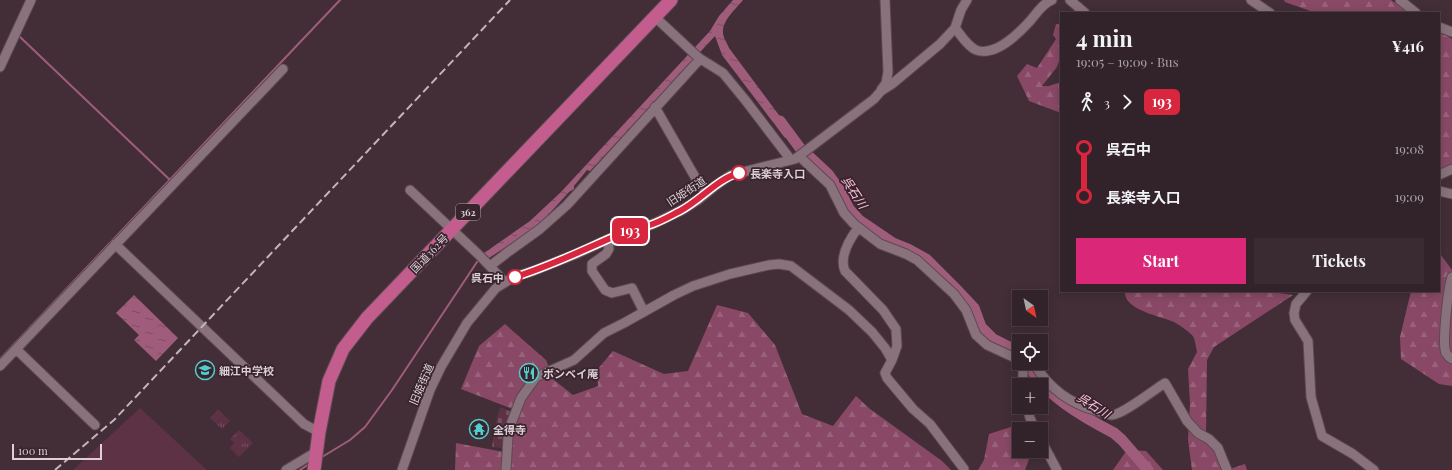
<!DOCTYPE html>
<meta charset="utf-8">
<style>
:root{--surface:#322229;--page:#3a2a31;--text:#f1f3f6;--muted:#a8a4a8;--line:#4d3f46;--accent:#db2777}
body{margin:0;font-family:"Playfair Display","Noto Sans JP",serif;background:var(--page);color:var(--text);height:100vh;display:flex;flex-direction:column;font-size:15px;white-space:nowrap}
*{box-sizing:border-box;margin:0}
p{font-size:13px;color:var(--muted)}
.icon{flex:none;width:22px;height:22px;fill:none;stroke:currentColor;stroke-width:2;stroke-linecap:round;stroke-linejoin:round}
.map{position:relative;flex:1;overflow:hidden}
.details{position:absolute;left:1060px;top:12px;width:380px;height:280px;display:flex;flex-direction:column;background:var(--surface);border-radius:0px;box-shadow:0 2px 10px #0003,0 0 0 1px var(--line)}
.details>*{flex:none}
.badge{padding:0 8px;border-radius:6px;font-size:14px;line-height:26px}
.needle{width:26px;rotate:147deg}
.controls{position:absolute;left:1012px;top:290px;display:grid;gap:8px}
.controls a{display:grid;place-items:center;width:36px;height:36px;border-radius:0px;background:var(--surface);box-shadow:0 2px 10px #0003,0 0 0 1px var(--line);font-size:20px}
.scale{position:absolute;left:12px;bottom:10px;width:90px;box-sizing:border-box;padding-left:4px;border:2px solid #ddcfd5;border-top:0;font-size:11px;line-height:14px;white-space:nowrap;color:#ddcfd5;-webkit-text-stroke:3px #38242d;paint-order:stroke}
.map>.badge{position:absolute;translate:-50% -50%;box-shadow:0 0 0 2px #fff}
.legs{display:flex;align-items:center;gap:6px;height:44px;padding:0 16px;font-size:13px}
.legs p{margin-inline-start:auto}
.summary{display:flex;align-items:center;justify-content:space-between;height:68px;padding:0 16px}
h1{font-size:22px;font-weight:700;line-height:30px}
.primary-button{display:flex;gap:8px;margin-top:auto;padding:8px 16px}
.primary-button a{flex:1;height:46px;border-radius:0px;background:var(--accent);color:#fff;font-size:16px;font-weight:700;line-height:46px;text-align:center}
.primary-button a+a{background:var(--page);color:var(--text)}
ul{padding:0 16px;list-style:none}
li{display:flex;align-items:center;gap:14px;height:48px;font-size:15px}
li i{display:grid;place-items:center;width:6px;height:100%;margin:0 5px;background:currentColor}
li i::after{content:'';width:10px;height:10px;margin:-5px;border:3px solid;border-radius:50%;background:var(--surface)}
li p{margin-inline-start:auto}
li:first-child i{background:linear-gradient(#0000 50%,currentColor 0)}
li:last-child i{background:linear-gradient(currentColor 50%,#0000 0)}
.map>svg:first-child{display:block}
.grass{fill:url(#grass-tufts)}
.forest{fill:url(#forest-firs)}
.cemetery{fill:url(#cemetery-stones)}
.pitch{fill:#5d3245}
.water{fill:url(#water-ripples)}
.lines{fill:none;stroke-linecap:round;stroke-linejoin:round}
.stream{stroke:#9f5d7b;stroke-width:2}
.river{stroke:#9f5d7b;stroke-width:11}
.minor-casing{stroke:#5b4a51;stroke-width:11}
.highway-casing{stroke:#5b4a51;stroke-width:15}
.minor{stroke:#8a727c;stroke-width:9}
.highway{stroke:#c25d8d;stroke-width:13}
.rail{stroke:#c3b3ba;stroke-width:2;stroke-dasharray:8 4;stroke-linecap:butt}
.line-1-casing{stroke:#fff;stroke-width:9}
.line-1{stroke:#d7263d;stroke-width:6}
.stop-1-dot{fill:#fff;stroke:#d7263d;stroke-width:2}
.labels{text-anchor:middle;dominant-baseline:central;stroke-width:3.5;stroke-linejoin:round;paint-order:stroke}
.shield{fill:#38242d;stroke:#ac9ca3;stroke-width:1}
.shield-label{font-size:10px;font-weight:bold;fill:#ddcfd5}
.stop-label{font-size:11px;font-weight:bold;fill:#ddcfd5;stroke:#38242d;text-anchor:start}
.street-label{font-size:11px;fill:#ddcfd5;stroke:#38242d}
.poi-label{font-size:11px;font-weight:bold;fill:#ddcfd5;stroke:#38242d;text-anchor:start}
.water-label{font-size:12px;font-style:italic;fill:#ffc3dc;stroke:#38242d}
</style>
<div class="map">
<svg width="1452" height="470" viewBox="0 0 1452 470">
<defs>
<pattern id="grass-tufts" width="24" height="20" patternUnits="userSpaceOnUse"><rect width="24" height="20" fill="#5d3245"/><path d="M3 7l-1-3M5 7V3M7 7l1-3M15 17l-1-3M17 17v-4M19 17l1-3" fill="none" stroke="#744f5f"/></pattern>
<pattern id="forest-firs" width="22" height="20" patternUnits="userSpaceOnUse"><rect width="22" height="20" fill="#894966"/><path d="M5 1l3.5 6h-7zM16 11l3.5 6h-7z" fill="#99627b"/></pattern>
<pattern id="cemetery-stones" width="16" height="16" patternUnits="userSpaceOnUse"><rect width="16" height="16" fill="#5d3245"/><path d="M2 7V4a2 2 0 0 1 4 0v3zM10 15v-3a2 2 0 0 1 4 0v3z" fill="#744f5f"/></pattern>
<pattern id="water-ripples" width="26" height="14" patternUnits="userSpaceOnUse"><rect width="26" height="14" fill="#9f5d7b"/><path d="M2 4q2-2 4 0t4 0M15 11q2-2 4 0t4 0" fill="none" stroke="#7a5163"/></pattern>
</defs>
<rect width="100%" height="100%" fill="#432e37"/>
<path class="grass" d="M218 409 230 421 222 429 210 418Z
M239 430 253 443 239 457 230 448 234 443 230 439Z"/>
<path class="forest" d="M1284 0H1391L1411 13H1316L1285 2Z
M1056 24H1061V55L1057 67 1042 86H1049L1061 82V113L1029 101 1017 76 1027 64 1037 68 1056 39 1053 35Z
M1439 31 1452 39V167L1439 171Z
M1441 255 1452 270V386L1439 384 1401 359 1400 337 1411 291H1439V256Z
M1125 291H1276L1279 293 1293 295 1214 347 1207 360 1206 433 1227 470 1245 464 1247 470H1192L1188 440 1190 403 1188 369 1197 352C1196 347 1195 338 1192 335 1187 330 1179 325 1174 322 1161 316 1123 310 1125 291Z
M717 305 748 313 775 345 802 414 833 426 856 396 870 409 942 461 951 470H455L456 443 504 452 518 411 461 389 479 346 505 324 546 360 554 380 573 395 598 386 597 370 613 351 664 374 688 371Z
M1020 424 1025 429H1019V451H1032L1025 470H978L984 460 989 434Z
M1127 450 1146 451 1163 470H1113Z"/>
<path class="cemetery" d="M500 407 512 412 503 448 492 447 494 430Z"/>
<path class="pitch" d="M140 408 207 470H73Z"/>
<path class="water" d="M733 0H743C736 9 722 20 723 33 723 37 727 43 729 48L790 130 785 138 722 55 715 36 590 171 587 170 574 186V189L569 192 539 225 489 258 484 253 530 221 561 192 710 31 719 16Z
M134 295 178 338 156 361 134 340 139 335 116 313Z"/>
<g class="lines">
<path class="stream" d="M19 36 170 180
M0 359 340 0
M322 457 350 440 365 427 392 390 479 259
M300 470 309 464"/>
<path class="river" d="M780 121 800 148 828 174 840 191 849 209 859 220 893 243 908 249 926 259 958 291 974 308 981 327 993 339 1013 349 1019 353
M1028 363C1042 394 1085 418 1114 433L1122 440 1148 470"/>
<defs>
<path id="minor" d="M1070 0 1085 13
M1251 0 1270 13
M1400 0 1416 13
M655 17 699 58 723 73 746 101 791 160
M1439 27 1452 32
M955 28C961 35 967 46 976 50 983 53 990 51 997 48 1010 42 1020 32 1030 21 1037 13 1042 4 1052 0
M0 67 31 0
M881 90 886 83 888 72 885 0
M655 107 699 184 707 193
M799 156 830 185 844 213 854 224 880 244 906 254 917 260 954 294 966 310 976 335 987 345 1013 357 1019 361
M1439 175 1452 169
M410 190 478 254 505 282
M1439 191 1452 194
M608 240 609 249 606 254 592 264V271L605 290 612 293 632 288 644 312
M115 244 304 424 319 432
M490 266 508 252 540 229 567 205 700 59
M1452 277C1448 286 1443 339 1445 349 1445 354 1449 357 1452 359
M1307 291 1296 304 1294 313 1295 320 1308 341 1311 397 1322 436 1353 454 1374 470
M16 349 95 425
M892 360 885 373 887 378 913 409 930 424 964 469
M1022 363 1034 364C1050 389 1069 403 1097 411 1101 412 1108 415 1112 415 1122 415 1155 389 1165 383L1187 421 1198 433 1209 439 1218 448 1227 470
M1023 364V385
M0 366 283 69
M1027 407 1030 418 1035 429
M1041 440 1057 470
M286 470 316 452
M402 470 430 390 441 367 467 323 496 288 514 277 533 271 576 254 622 233 651 225 682 210 698 200 715 186 731 175 795 159 874 99 881 91 892 84 940 44 955 28 961 10 967 0
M506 470 508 437 511 424 521 398 536 377 574 360 604 333 624 323 674 295 693 286 730 274 769 265 779 264 791 266 849 310 872 332 885 348 892 360 897 346 896 329 883 310 845 271C839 257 849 240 858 228"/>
<path id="highway" d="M314 470 319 432 329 381 343 349 367 318 671 0"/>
</defs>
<use href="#minor" class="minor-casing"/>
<use href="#highway" class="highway-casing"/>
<use href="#minor" class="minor"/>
<use href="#highway" class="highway"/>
<path class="rail" d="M55 470 114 420 510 0"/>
</g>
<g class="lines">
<defs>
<path id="line-1" d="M515 277C551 266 585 249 620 234 630 230 640 228 650 225 660 222 670 216 680 211 701 200 717 179 739 173"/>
</defs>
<use href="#line-1" class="line-1-casing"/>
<use href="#line-1" class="line-1"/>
</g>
<defs>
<symbol id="school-ring" viewBox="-11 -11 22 22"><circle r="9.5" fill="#38242d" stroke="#52cdcd" stroke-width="1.5"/><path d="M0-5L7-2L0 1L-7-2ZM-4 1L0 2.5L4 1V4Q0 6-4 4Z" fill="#52cdcd"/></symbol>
<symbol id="restaurant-ring" viewBox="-11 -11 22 22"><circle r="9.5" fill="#38242d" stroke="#52cdcd" stroke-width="1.5"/><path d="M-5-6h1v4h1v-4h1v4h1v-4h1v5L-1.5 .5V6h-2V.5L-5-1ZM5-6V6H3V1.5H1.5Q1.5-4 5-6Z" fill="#52cdcd"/></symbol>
<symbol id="temple-ring" viewBox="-11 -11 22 22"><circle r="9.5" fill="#38242d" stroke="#52cdcd" stroke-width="1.5"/><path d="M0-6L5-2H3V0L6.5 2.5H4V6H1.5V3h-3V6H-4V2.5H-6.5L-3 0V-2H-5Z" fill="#52cdcd"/></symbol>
</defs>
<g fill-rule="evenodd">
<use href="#school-ring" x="194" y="359" width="22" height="22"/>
<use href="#restaurant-ring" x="518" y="362" width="22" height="22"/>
<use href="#temple-ring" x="468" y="418" width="22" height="22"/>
</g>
<g class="stop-1-dot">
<circle cx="739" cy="173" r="7"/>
<circle cx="515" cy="277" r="7"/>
</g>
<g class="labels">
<rect class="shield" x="456" y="204" width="24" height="16" rx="3"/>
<g class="shield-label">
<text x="468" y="212">362</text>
</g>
<g class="stop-label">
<text x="750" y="173">長楽寺入口</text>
<text x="504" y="277" text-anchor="end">呉石中</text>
</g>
<g class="street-label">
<text transform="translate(686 191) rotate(-33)">旧姫街道</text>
<text transform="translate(429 253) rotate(-46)">国道362号</text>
<text transform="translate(421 384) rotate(-67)">旧姫街道</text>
</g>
<g class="poi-label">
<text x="219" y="370">細江中学校</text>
<text x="543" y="373">ボンベイ庵</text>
<text x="493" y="429">全得寺</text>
</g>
<g class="water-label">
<text transform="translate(855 192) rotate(57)">呉石川</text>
<text transform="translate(1094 405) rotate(32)">呉石川</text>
</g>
</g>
</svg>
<div class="controls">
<a><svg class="needle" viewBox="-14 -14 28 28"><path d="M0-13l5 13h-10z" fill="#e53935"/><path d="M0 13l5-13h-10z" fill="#a8a4a8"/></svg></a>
<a><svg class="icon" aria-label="locate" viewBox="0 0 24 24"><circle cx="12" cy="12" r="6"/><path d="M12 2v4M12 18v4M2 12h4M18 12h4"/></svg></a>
<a>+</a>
<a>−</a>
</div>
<div class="scale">100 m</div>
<b class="badge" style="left:630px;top:231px;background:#d7263d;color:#fff">193</b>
<section class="details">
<div class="summary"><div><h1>4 min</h1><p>19:05 – 19:09 · Bus</p></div><b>¥416</b></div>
<div class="legs"><svg class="icon" aria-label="walk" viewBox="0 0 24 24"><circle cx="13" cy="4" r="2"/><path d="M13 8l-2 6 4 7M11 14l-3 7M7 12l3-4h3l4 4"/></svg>3<svg class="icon" aria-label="forward" viewBox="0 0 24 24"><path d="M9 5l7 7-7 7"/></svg><b class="badge" style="background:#d7263d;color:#fff">193</b></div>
<ul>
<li><i style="color:#d7263d"></i><b>呉石中</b><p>19:08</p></li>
<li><i style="color:#d7263d"></i><b>長楽寺入口</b><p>19:09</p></li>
</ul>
<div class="primary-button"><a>Start</a><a>Tickets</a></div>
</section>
</div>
